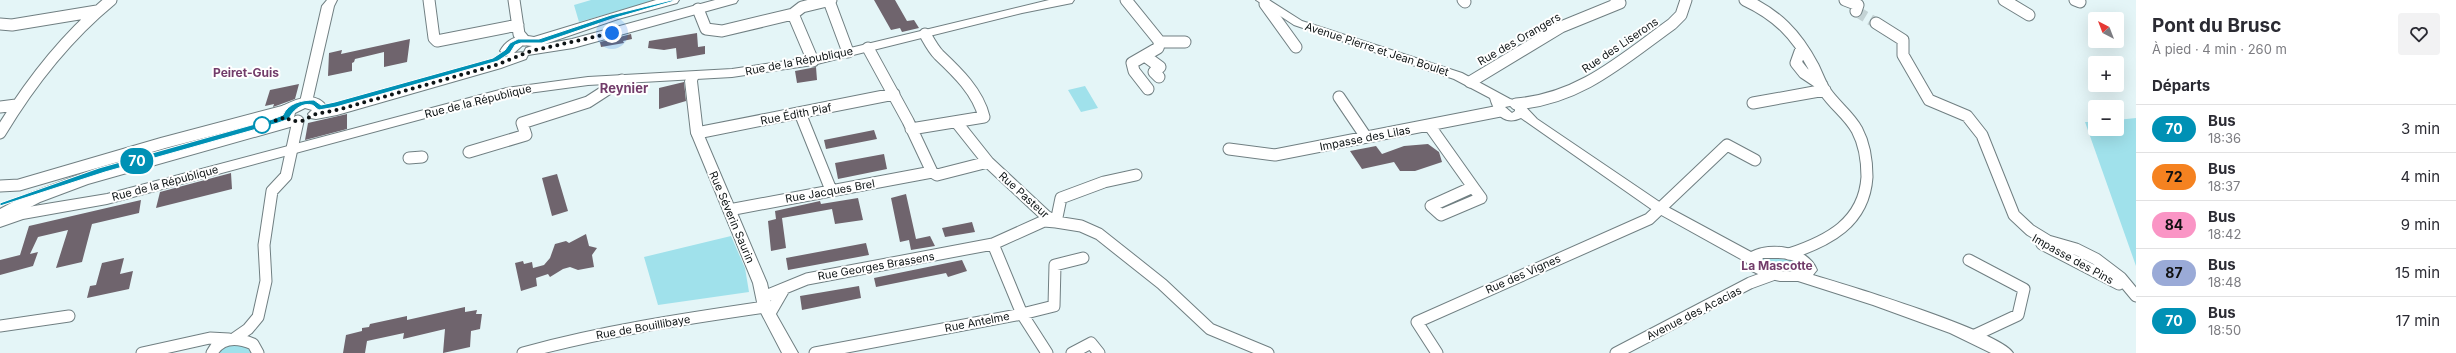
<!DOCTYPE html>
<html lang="fr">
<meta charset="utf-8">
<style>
:root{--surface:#fff;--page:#f2f2f3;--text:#2b2b33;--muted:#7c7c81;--line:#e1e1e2}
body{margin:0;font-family:Inter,sans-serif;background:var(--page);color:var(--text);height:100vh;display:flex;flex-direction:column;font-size:15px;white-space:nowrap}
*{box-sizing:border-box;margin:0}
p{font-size:13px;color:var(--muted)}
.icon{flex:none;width:22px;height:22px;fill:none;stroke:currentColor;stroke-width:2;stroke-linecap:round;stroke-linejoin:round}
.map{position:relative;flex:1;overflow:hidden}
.sheet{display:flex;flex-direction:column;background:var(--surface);width:320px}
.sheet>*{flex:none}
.badge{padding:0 8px;border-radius:13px;font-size:14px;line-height:26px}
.needle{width:26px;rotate:318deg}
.fabs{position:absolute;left:2088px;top:12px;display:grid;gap:8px}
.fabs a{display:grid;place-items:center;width:36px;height:36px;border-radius:4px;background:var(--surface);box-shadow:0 4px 16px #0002;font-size:20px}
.you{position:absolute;width:20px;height:20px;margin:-10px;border:3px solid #fff;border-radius:50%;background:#1a73e8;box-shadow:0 0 0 6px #1a73e833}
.map>.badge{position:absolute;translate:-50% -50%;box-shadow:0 0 0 2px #fff}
h2{padding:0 16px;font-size:15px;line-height:36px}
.round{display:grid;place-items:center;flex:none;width:42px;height:42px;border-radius:4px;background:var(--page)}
.headline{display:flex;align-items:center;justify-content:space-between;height:68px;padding:0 16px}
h1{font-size:19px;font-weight:700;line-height:30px}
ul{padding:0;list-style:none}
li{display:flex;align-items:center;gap:12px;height:48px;padding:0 16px;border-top:1px solid var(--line)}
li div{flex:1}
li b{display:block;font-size:15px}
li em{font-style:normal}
li .badge{min-width:44px;font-weight:700;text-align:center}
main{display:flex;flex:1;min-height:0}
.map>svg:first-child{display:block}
.green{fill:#a0e1eb}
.building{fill:#6f646d}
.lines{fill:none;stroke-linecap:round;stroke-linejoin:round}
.minor-tunnel{stroke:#c4d3d5;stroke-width:11;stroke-dasharray:11 5.5;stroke-linecap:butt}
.minor-casing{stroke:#707f82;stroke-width:13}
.tertiary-casing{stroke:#707f82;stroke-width:2}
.secondary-casing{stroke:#707f82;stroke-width:2}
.primary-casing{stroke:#707f82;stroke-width:2}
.minor{stroke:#fff;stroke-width:11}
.tertiary{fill:#fff;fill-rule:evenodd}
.secondary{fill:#fff;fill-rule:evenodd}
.primary{fill:#fff;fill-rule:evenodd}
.line{fill:#0091b5;stroke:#fff}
.walk{stroke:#0e1415;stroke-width:4;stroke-dasharray:0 7.2}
.stop-dot{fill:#fff;stroke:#0091b5;stroke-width:2}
.labels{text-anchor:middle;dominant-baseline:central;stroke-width:4;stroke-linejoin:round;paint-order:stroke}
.street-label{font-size:11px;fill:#0e1415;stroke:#fff}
.neighbourhood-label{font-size:12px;font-weight:bold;fill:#723c6a;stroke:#fff}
.quarter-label{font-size:13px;font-weight:bold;fill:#723c6a;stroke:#fff}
</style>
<main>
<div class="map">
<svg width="2136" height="353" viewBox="0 0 2136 353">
<rect width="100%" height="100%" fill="#e4f5f7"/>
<path class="green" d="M591 0H656L579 22 574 5Z
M1085 86 1098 108 1081 112 1068 90Z
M2136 118V266L2085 122H2095V129H2117V120Z
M731 236 745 268 749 292 658 305 644 257Z
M1789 254 1810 270 1772 275 1754 257Z
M246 344 253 353H217L221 345Z"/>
<path class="building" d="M874 0H895L907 21 914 20 919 28 902 32 900 28 891 30Z
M697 33 698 47 705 46V54L677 59 676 48 664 50 648 48 649 41Z
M631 34 632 39 623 41 624 43 601 47 600 42Z
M410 39 407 62 384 67V52L355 59 354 62 352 63V71L328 76 329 53 342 50 341 54Z
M816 67 817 80 797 83 795 71Z
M684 82 686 101 659 109V88Z
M299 84 295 99 273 107 274 104 265 106 270 90Z
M347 114V129L305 140 308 123Z
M874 130 877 139 826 149 824 140Z
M1428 144 1439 152 1442 162 1415 171H1400L1394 162 1362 169 1350 151 1376 146 1382 154 1404 146Z
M884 154 887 169 838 179 835 163Z
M231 173 232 189 156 208 160 192Z
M557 174 568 211 552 216 542 178Z
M906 194 916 239 930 236 935 246 911 250 909 240 900 242 891 198Z
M858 198 863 220 835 224 832 209 782 218 786 248 771 251 768 221 776 219 775 211 820 201 821 204Z
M141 200 139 213 92 224 82 262 56 268 68 230 38 237 30 254 38 252 33 266 0 275V260L20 255 29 226Z
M972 222 975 232 945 237 942 228Z
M586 234 589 246 597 248 592 255 594 267 578 270 570 267 563 269 550 277 548 274 536 278 537 286 521 291 515 263 523 261 524 264 532 262 533 268 544 265 550 258 555 244 566 241 569 243Z
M866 243 869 255 788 270 786 258Z
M124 258 120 274 133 271 129 289 87 298 90 286 96 285 102 263Z
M962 260 967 271 948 277 946 273 876 287 874 278Z
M859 286 861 298 802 310 800 296Z
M465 307V312L477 310 476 314H482L480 329 471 331 470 347 443 353 445 329 403 339 404 333 367 341 365 353H343L346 335 362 331V328L369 327 370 324 407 316V320Z"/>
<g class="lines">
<path class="minor-tunnel" d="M1856 11 1876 23"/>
<defs>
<path id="minor" d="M429 0 434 38 437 41 518 25
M514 0 519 34 524 40
M1126 0 1160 42H1185
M1463 0 1465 2
M1745 0C1777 15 1796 34 1813 66 1817 74 1820 83 1825 91 1834 105 1849 115 1857 130 1865 145 1867 161 1867 177 1864 223 1828 241 1789 254
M1845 0 1858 5 1856 11
M2004 0 2029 15
M2075 0 2080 2
M829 1 848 52
M1265 4 1296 47
M698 9 706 29 722 31 793 14 802 7 831 0
M793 14 813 61
M1876 23 1903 40V55L1929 100 1967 116 1982 135 2014 215 2030 230 2048 241 2076 249 2096 259 2121 278 2136 296
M0 24 12 25 97 11
M868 48 908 121 932 172 937 175 988 162 1046 216 1056 222 1081 226 1099 234 1162 284 1210 329 1268 353
M1801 49 1796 63 1804 73 1822 85
M1145 56 1160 67 1154 72 1159 77
M1470 82 1561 27 1620 3 1616 0
M1148 89 1134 71 1132 63 1158 48 1160 42
M1339 97 1366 137
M1753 103 1825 90
M1516 104C1580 99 1622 60 1672 24L1681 15 1686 0
M0 107 16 105
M800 113 831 190
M957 123 988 162
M1429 125 1473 187
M911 129 984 117C978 92 957 72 939 55 933 49 929 41 925 34
M0 133C30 83 66 37 111 0
M697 133 894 94
M1229 149 1275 155 1500 111
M469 152 526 135 522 123 588 102 622 80
M409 158 422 157
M0 186 19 185 163 143 288 110
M1473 187 1481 198 1441 215 1431 206Z
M729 210 932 172
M2042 244 2119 284
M1969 260 2024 289 2018 315 1973 336
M763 297 807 279 993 244
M769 315 784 289
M0 326 69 316
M235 338 248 329 258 317 266 281 264 245 272 191 286 176 298 121
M142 353 210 338 229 339
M212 353C221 336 237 337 253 344L258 353
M523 353C603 331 683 319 765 307
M815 353 1022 314 993 244 1044 221 1056 222 1061 198 1104 182 1136 175
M1047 353 1022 314 1054 306 1055 265 1083 258
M1072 353 1091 343 1099 353
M1437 353 1417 322 1649 219 1727 145 1755 160
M1616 353 1750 283 1772 275"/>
<path id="tertiary" d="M327 0H337L334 6 312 102 306 106 300 102 322 6Z
M1256 0H1269L1302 21 1462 73 1510 99 1521 102 1537 119 1664 205 1751 252C1771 241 1808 247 1817 270L1813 275C1844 284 2002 332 2013 353H1991L1950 333 1873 305 1798 281H1780L1766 278 1752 271 1746 262 1654 211 1521 118C1504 126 1494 113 1490 98L1454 79 1294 25ZM1510 106 1515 109V111L1512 113 1505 107ZM1763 258C1776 258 1795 256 1802 268 1791 275 1769 271 1760 262Z
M693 72 699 76 697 81 703 133 767 283 772 307 798 353H782L758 307 753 283 691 133 685 81 689 73Z"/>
<path id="secondary" d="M1049 0H1074L1072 3 1022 13 813 65 732 77 588 85 507 96 107 204 23 219 0 227V215L22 208 107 194 507 88 588 77 732 69 813 57Z"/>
<path id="primary" d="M656 0H679L677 3 618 19 545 44 572 39 715 0H738L736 3 573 48 528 55 526 59 501 68 337 115 316 119 310 118 308 114 312 110 305 108 295 113 294 117 299 121 297 125 88 184 40 202 0 223V209L28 194 76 176 279 119 282 106C297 99 316 90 327 107L336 105 508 56 500 51C507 38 520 34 534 37ZM523 45 532 46 526 48 524 52 514 53Z"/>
</defs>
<use href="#minor" class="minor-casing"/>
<use href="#tertiary" class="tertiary-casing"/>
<use href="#secondary" class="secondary-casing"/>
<use href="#primary" class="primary-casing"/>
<use href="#minor" class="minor"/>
<use href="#tertiary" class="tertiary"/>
<use href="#secondary" class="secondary"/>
<use href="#primary" class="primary"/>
</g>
<path class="line" d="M672 0 674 1 615 18 542 43H521L515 45 510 53 498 61 336 107 319 110C316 109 314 105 312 105 302 102 292 111 289 119L278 123 105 172 0 206V203L99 168 273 119 283 115C288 103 302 100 314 100L321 105 335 102 493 58 505 50 510 43 518 39H539L611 15Z"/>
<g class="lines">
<path class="walk" d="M262 125 286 117 291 121H302L316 114 337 110 496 65 531 51 612 33"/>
</g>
<circle class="stop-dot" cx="262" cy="125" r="8"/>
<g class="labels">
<g class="street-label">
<text transform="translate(1519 39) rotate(-30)">Rue des Orangers</text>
<text transform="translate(1620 45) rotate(-34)">Rue des Liserons</text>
<text transform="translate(1377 49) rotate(18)">Avenue Pierre et Jean Boulet</text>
<text transform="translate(799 61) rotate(-11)">Rue de la République</text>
<text transform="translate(478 101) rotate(-14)">Rue de la République</text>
<text transform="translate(796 114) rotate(-11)">Rue Édith Piaf</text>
<text transform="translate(1365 138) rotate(-11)">Impasse des Lilas</text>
<text transform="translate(165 183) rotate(-15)">Rue de la République</text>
<text transform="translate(830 191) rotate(-10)">Rue Jacques Brel</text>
<text transform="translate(1024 195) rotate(42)">Rue Pasteur</text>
<text transform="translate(732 217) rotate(67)">Rue Séverin Saurin</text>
<text transform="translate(2073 259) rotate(29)">Impasse des Pins</text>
<text transform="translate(876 266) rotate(-10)">Rue Georges Brassens</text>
<text transform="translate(1523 274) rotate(-24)">Rue des Vignes</text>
<text transform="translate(1694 313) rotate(-27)">Avenue des Acacias</text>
<text transform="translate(977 322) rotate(-11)">Rue Antelme</text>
<text transform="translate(643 327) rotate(-10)">Rue de Bouillibaye</text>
</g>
<g class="neighbourhood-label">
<text x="246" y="72">Peiret-Guis</text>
<text x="1777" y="265">La Mascotte</text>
</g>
<g class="quarter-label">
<text x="624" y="88">Reynier</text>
</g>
</g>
</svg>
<div class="fabs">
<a><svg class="needle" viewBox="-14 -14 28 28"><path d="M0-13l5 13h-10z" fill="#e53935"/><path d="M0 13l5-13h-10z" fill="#7c7c81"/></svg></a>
<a>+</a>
<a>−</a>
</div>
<div class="you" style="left:612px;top:33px"></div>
<b class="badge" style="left:137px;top:161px;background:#0091b5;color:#fff">70</b>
</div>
<section class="sheet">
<div class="headline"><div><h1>Pont du Brusc</h1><p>À pied · 4 min · 260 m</p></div><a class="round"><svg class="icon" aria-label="heart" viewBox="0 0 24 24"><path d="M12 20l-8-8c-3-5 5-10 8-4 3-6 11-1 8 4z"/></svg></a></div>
<h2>Départs</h2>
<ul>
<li><span class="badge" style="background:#0091b5;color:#fff">70</span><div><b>Bus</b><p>18:36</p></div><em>3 min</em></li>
<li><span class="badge" style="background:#f58220;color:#111">72</span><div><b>Bus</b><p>18:37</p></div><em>4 min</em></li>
<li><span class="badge" style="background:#fa95c5;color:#111">84</span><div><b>Bus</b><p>18:42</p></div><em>9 min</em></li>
<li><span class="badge" style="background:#9aaad7;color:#111">87</span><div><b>Bus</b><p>18:48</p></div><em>15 min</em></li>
<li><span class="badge" style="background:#0091b5;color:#fff">70</span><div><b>Bus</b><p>18:50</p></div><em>17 min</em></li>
</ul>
</section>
</main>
